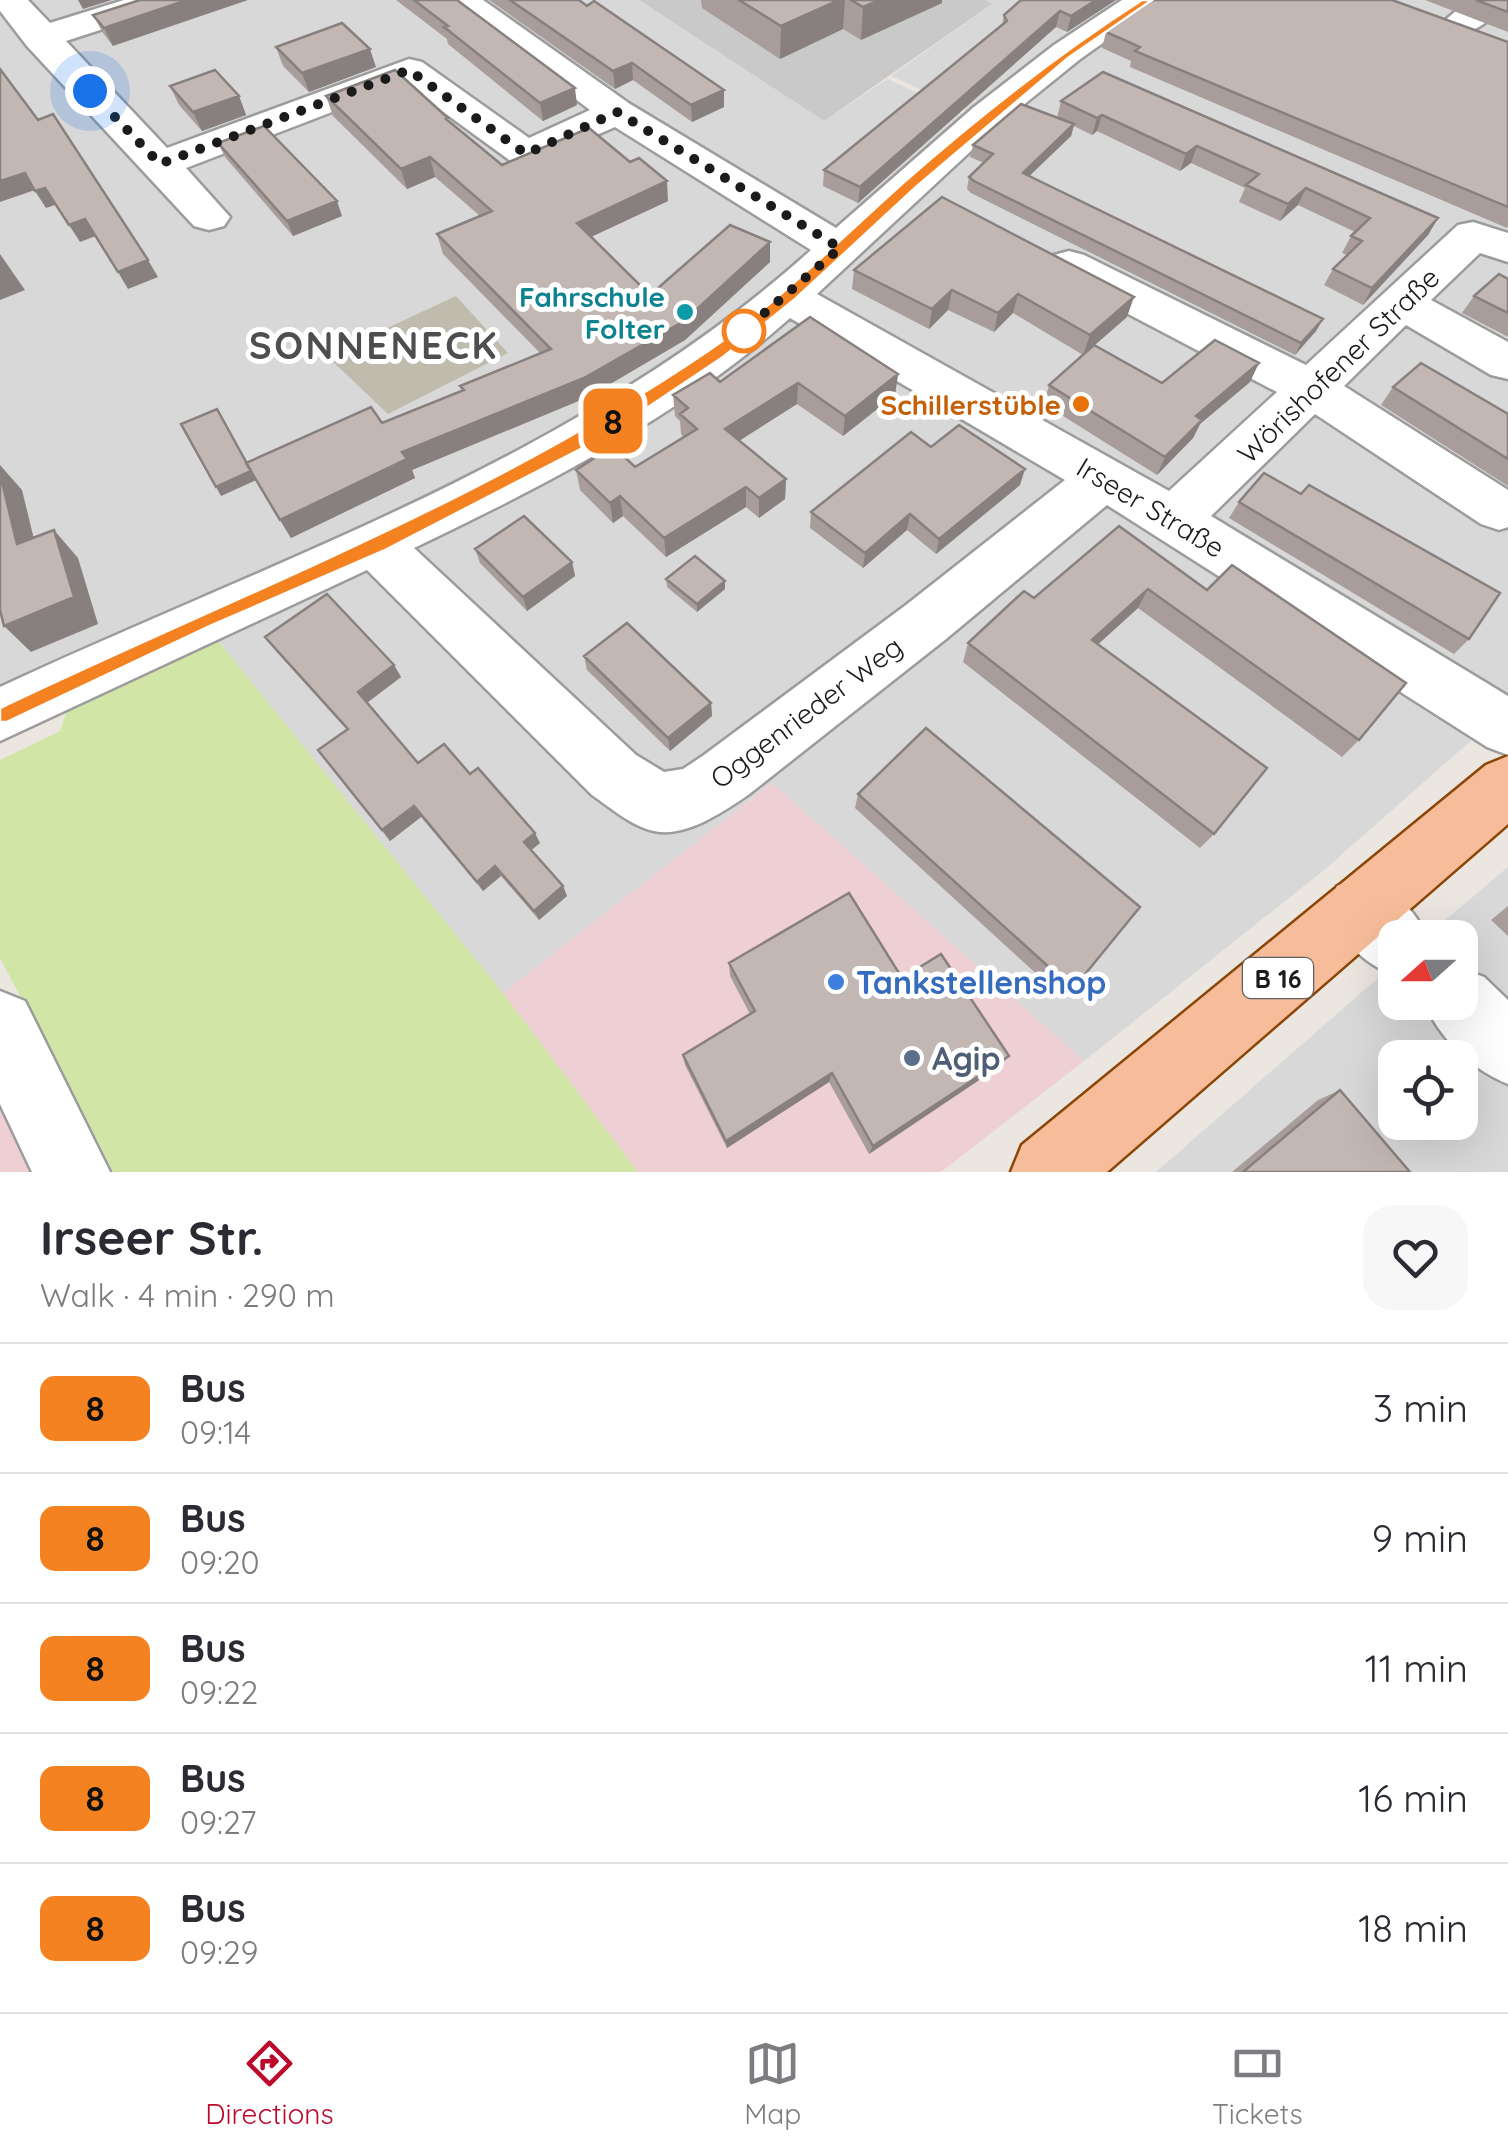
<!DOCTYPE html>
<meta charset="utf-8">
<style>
:root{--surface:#fff;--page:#f7f7f7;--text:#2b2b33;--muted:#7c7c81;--line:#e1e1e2;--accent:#bc092b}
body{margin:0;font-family:Quicksand,sans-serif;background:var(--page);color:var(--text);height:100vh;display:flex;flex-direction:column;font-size:38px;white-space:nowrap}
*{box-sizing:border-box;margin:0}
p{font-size:32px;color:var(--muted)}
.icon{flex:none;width:55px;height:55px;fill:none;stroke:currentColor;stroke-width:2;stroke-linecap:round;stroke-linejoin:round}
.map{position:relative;height:1172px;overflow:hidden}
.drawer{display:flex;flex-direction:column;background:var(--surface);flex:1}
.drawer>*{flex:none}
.badge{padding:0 20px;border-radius:15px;font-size:35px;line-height:65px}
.needle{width:65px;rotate:249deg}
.controls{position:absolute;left:1378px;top:920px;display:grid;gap:20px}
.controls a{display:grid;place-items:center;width:100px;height:100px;border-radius:20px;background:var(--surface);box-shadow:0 10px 40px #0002;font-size:50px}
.you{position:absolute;width:50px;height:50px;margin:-25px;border:8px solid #fff;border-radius:50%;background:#1a73e8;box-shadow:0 0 0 15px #1a73e833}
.map>.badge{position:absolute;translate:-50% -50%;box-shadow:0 0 0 5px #fff}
.round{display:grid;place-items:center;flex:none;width:105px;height:105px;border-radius:30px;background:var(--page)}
.summary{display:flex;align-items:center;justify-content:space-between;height:170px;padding:0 40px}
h1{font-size:48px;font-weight:700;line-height:75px}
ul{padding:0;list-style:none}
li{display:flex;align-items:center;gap:30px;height:130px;padding:0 40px;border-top:2px solid var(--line)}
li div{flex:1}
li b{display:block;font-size:38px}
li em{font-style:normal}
li .badge{min-width:110px;font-weight:700;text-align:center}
.menu{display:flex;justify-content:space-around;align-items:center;height:140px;border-top:2px solid var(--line);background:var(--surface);font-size:28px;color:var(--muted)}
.menu a{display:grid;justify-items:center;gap:5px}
.menu .on{color:var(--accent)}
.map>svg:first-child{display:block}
.residential{fill:#d9d8d8;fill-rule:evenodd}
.commercial{fill:#edcfd4}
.religious{fill:#c9c9c9}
.construction{fill:#c0bcad}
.grass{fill:#d1e5a7}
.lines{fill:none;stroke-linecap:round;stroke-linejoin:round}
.minor-casing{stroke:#9c9c9c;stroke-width:5}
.major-casing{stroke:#8b4607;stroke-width:5}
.minor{fill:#fff;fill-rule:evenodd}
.major{fill:#f7bd9a;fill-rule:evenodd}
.wall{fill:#a89d9b}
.shaded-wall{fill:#88807e}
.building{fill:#c3b7b4;stroke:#88807e;stroke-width:2.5}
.line{fill:#f58220;stroke:#fff;stroke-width:2.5}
.walk{stroke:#1b1b1b;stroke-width:10;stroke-dasharray:0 18}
.culture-dot{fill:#0f9aa8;stroke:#fff;stroke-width:4}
.stop-dot{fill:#fff;stroke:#f58220;stroke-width:5}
.food-dot{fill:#e8710a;stroke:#fff;stroke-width:4}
.shop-dot{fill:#3f7fe0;stroke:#fff;stroke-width:4}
.service-dot{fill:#5c6f8a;stroke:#fff;stroke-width:4}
.labels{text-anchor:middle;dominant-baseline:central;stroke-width:10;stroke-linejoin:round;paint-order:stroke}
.shield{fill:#fff;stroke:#5f5f5f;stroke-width:2.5}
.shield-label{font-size:25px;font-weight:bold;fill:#1b1b1b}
.culture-label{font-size:28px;font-weight:bold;fill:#0d838f;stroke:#fff;text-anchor:end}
.street-label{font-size:28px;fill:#1b1b1b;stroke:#fff}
.food-label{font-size:28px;font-weight:bold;fill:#c56008;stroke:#fff;text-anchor:end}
.near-shop-label{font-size:32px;font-weight:bold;fill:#366cbe;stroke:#fff;text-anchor:start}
.near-service-label{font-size:32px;font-weight:bold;fill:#4e5e75;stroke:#fff;text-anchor:start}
.district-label{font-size:38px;font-weight:bold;letter-spacing:2.5px;fill:#4e4e4e;stroke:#fff}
</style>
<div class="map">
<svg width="1508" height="1172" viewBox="0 0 1508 1172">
<rect width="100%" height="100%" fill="#ece6e0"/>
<path class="residential" d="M0 0H639L824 121 887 79 975 119 829 247 589 427 0 703Z
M986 0H1135L980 117 891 76 991 5Z
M1155 0H1508V708L1323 871 1084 1061 772 783 503 993 216 638 600 441 991 125Z
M1508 867V1172H1156L1395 963V1002H1460V938L1425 937ZM1395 1058H1460V1122H1395Z"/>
<path class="commercial" d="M772 783 1084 1061 941 1172H638L503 993Z
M0 1073 47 1172H0Z"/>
<path class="religious" d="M639 0H986L992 4 824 121Z"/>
<path class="construction" d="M456 296 508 353 388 414 327 356Z"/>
<path class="grass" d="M216 638 503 993 638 1172H113L0 958V760L60 731 67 711Z"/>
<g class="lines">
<defs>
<path id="minor" d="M0 0H28L50 23 124 0H176L171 7 66 41 167 148 409 59 422 62 529 138 590 110 444 0H483L630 104 836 228 974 107 1054 45 1122 0H1163L1079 60 1001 123 817 294 1169 491 1277 392 1054 275 1047 265 1054 255 1069 251 1084 255 1306 365 1458 225 1473 222 1508 233V262L1480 253 1431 300 1508 342V379L1491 375 1406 325 1344 386 1508 490V527L1499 530 1481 524 1315 414 1211 516 1508 696V755L1487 747 1107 505 946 639 748 795C723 812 685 838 654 831 631 826 611 808 592 795L367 570 0 741V687C277 558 581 458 811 250L615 127 526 166 512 162 405 84 186 168 230 217 224 226 209 230 194 226 27 46 0 11ZM790 318 1065 480 906 605 704 755 683 769 664 772 636 755 414 548C546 485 681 415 790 318Z
M1469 0H1508C1494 20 1467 40 1443 34L1437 27Z
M1361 876C1391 888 1415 907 1427 938H1395V976C1363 963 1341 941 1328 909L1337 886Z
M1460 968 1484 977 1508 1000V1084C1471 1069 1440 1039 1424 1002H1460Z
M0 991 25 1001 110 1172H32L0 1104Z"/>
<path id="major" d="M1508 756V824L1107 1172H1011L1022 1145 1486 765Z"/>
</defs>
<use href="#minor" class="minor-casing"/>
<use href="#major" class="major-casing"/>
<use href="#minor" class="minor"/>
<use href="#major" class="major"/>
</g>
<path class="wall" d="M140 0 113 46 103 33 93 15Z
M396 0H457L577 105 543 121 448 44 447 39Z
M489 0H579L724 90V107L692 122 633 80 615 89Z
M701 0H942V3L861 40 843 29 780 59 702 8Z
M1021 0H1116L1067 32 1056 27 858 203 823 186 824 170 1002 25 1004 15Z
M1425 0H1508V32Z
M1106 32 1508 42V226L1507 228 1130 67 1131 61 1102 48Z
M276 47 376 67 309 92 283 66Z
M170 86 239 96 246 115 202 131 179 105Z
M326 96 448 118 450 123 502 165 668 201 591 237 650 295 770 242V262L685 340 588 397 412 470 415 478 291 538 256 480 221 496 248 462 382 423 462 391 460 386 540 353 443 254 437 234 480 216 435 177 407 189 333 116Z
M1061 101 1438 218 1428 235 1363 305 1324 285 1333 269 1347 255 1342 253 1351 236 1355 232 1298 205 1280 221 1239 202 1245 188 1191 163 1180 171 1097 131 1092 135 1074 126 1071 136 1029 176 1323 319 1316 331 1295 355 971 193 967 189 969 177 984 163 970 157 973 145 1057 118Z
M218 143 342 216 293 236 225 157Z
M942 197 1127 317 1095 345 1162 383 1250 382 1200 424 1193 438 1157 475 1044 404 1049 385 1083 355 1013 313 994 332 948 310 929 329 852 289 854 270Z
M1508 279V337L1462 313 1474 296Z
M898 374 895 395 843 436 797 404 739 441 786 479 785 499 759 518 746 507 666 557 623 516 613 523 580 490 576 470 635 467 684 437 681 434 680 421 675 416 673 395 720 382Z
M1393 387 1508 414V486L1381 405Z
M931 447 1020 485 936 554 907 530 863 568 810 528 811 512Z
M1239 502 1469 639 1454 654 1229 518Z
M1119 526 1359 740 1342 757 1138 608 1098 644 1214 834 1200 848 963 662 968 643 1034 598Z
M475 549 572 562 575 576 527 611 480 563Z
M666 579 725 581V589L697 612 667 587Z
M265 637 394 665 401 677 367 703 418 763 470 774 540 843 531 850 563 886 567 896 539 920 501 876 483 891 421 817 390 841 327 762 347 730 274 649Z
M584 656 711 703 712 716 670 751 587 670Z
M858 794 1073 989 1064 999 855 808Z
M1508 906V936L1491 920Z
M729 963 902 978 1000 1066 869 1154 829 1082 727 1148 685 1065 683 1055 750 1014 730 976Z
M1340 1090 1410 1172H1232L1318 1100Z"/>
<path class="shaded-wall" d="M78 0H112L83 9Z
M187 0H248L113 46 104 28Z
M839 0H845L843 29 780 59 781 26Z
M880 0H942V3L861 40 863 7Z
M1096 0H1116L1067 32 1071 16Z
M1060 11 1056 27 858 203 860 187Z
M370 49 376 67 309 92 302 73Z
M632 63 633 80 615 89 613 71Z
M575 88 577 105 543 121 540 103Z
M724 90V107L692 122 691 105Z
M239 96 246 115 202 131 193 112Z
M1102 115 1097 131 1092 135 1097 118Z
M1074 124 1071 136 1020 185 1023 173Z
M1197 146 1191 163 1180 171 1186 154Z
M430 157 435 177 407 189 401 169Z
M25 173 35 190 0 202V181Z
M667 181 668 201 580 242 577 223Z
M45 188 55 205 46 208 35 191Z
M1306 188 1298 205 1280 221 1288 204Z
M337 201 342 216 293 236 287 221Z
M1438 218 1428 235 1363 305 1372 288Z
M85 219 96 236 80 242 69 225Z
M770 242V262L685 340 588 397 412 470 415 478 291 538 280 520 402 452Z
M0 254 25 290 0 300Z
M148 260 158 277 128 289 118 272Z
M952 290 948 310 929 329 932 309Z
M1018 294 1013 313 994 332 998 313Z
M1134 297 1127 317 1083 355 1090 335Z
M1323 319 1316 331 1295 355 1301 343Z
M1259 363 1250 382 1200 424 1193 438 1157 475 1165 457 1196 416Z
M898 374 895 395 843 436 845 416Z
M798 383 797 404 726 449 725 429Z
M0 465 22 490 42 572 17 544 0 486Z
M1025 469 1020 485 936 554 939 539Z
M251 471 256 480 221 496 216 487Z
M786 479 785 499 759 518V498Z
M746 487V507L666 557 664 538Z
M620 496 623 516 613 523 610 503Z
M910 514 907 530 863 568 865 553Z
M54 530 78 558 98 624 31 652 4 626Z
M572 562 575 576 527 611 523 597Z
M725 581V589L697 612V604Z
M1148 589 1138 608 1083 658 1092 640Z
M394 665 401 677 365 704 358 692Z
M711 703 712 716 670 751 668 738Z
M414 806 421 817 390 841 382 830Z
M535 833 540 843 529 852 524 842Z
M495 866 501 876 483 891 477 882Z
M563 886 567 896 539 920 534 911Z
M1009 1056 1000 1066 869 1154 873 1146Z
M832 1073 829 1082 727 1148 726 1141Z"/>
<path class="building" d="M140 0H187L104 28 93 15Z
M414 0H457L575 88 540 103 444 27 448 26Z
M510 0H579L587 6 594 1 724 90 691 105 632 63 613 71Z
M739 0H839L781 26Z
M851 0H880L863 7Z
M1021 0H1096L1071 16 1060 11 860 187 824 170 1007 21 1004 15Z
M1152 0H1392L1508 42V207L1135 51 1140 47 1106 32Z
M1476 0H1508V12Z
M342 23 370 49 302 73 276 47Z
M0 69 38 120 53 114 148 260 118 272 85 219 69 225 45 188 35 191 25 173 0 181Z
M215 70 239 96 193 112 170 86Z
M395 70 448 118 446 119 502 165 589 128 630 162 639 158 667 181 577 223 650 295 730 225 770 242 684 321 584 378 402 452 407 459 280 520 246 463 371 407 382 423 464 390 460 386 551 349 437 234 492 211 430 157 401 169 326 96Z
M1103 72 1438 218 1372 288 1333 269 1362 241 1351 236 1370 218 1306 188 1288 204 1246 185 1259 174 1197 146 1186 154 1102 115 1097 118 1061 101Z
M1021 104 1074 124 1023 173 1323 319 1301 343 974 181 969 177 993 154 973 145Z
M264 126 337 201 287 221 218 143Z
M942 197 1134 297 1090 335 1018 294 998 313 952 290 932 309 854 270Z
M1499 274 1508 279V313L1474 296Z
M810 317 898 374 845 416 798 383 725 429 786 479 759 498 746 487 664 538 620 496 610 503 576 470 613 446 635 467 697 429 680 414 688 408 673 395 710 373 720 382Z
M1215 340 1259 363 1196 416 1202 420 1165 457 1049 385 1094 345 1162 383Z
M1421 363 1508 414V459L1393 387Z
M217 409 251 471 216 487 181 424Z
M959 425 1025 469 939 539 910 514 865 553 811 512 911 432 931 447Z
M1264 473 1301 494 1309 485 1500 593 1469 639 1239 502Z
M0 474 17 544 54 530 74 597 4 626 0 610Z
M524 516 572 562 523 597 475 549Z
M1119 526 1207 590 1232 565 1406 683 1359 740 1148 589 1092 640 1267 768 1214 834 968 643 1024 591 1034 598Z
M695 556 725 581 697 604 666 579Z
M327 594 394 665 358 692 418 763 444 744 470 774 478 768 535 833 524 842 563 886 534 911 495 866 477 882 414 806 382 830 318 750 348 729 265 637Z
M627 623 711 703 668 738 584 656Z
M926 728 1140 907 1073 989 858 794Z
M849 893 902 978 941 954 1009 1056 873 1146 832 1073 726 1141 683 1055 755 1011 729 963Z
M1340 1090 1410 1172H1243Z"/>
<path class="line" d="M1142 0H1152L1068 58 916 187 794 300 723 357 602 438 383 551 210 626 7 722H0V708C234 596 488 501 708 351 779 302 839 240 903 183 979 116 1058 54 1142 0Z"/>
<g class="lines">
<path class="walk" d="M90 91 160 164 409 70 526 154 617 112 840 248 739 335 744 331"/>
</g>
<circle class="culture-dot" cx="685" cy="312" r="10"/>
<circle class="stop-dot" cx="744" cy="331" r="20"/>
<circle class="food-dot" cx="1081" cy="404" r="10"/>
<circle class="shop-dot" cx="836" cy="982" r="10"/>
<circle class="service-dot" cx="912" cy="1058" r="10"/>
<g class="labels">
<rect class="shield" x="1243" y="958" width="70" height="40" rx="8"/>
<g class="shield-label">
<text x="1278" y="978">B 16</text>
</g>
<g class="culture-label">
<text x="665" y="296">Fahrschule<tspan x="665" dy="32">Folter</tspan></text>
</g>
<g class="street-label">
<text transform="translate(1338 365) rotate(-44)">Wörishofener Straße</text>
<text transform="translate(1151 507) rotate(31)">Irseer Straße</text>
<text transform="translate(806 712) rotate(-37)">Oggenrieder Weg</text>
</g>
<g class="food-label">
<text x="1061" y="404">Schillerstüble</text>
</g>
<g class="near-shop-label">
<text x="856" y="982">Tankstellenshop</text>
</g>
<g class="near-service-label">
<text x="932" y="1058">Agip</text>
</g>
<g class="district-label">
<text x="374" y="345">SONNENECK</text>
</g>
</g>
</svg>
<div class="controls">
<a><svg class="needle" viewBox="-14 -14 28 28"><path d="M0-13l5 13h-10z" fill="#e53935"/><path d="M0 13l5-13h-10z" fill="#7c7c81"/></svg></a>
<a><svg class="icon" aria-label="locate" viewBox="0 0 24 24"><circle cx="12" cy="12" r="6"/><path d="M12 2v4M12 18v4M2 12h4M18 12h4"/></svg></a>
</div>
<div class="you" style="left:90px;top:91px"></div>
<b class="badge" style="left:613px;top:421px;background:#f58220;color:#111">8</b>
</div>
<section class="drawer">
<div class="summary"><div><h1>Irseer Str.</h1><p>Walk · 4 min · 290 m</p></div><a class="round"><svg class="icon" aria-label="heart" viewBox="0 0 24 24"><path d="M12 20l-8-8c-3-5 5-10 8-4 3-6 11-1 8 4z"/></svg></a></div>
<ul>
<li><span class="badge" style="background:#f58220;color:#111">8</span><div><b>Bus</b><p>09:14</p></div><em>3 min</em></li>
<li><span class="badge" style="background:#f58220;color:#111">8</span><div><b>Bus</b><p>09:20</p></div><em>9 min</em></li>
<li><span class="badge" style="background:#f58220;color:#111">8</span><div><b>Bus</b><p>09:22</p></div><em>11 min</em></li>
<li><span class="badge" style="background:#f58220;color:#111">8</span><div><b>Bus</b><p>09:27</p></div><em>16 min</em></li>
<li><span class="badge" style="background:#f58220;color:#111">8</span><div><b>Bus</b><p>09:29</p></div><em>18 min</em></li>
</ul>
</section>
<nav class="menu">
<a class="on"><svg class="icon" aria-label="directions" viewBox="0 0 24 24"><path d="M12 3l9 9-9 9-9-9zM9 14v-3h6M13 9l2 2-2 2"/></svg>Directions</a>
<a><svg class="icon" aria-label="map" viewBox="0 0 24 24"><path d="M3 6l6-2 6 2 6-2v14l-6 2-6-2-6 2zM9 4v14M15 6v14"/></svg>Map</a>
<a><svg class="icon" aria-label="tickets" viewBox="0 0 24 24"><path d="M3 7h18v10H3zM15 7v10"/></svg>Tickets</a>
</nav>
